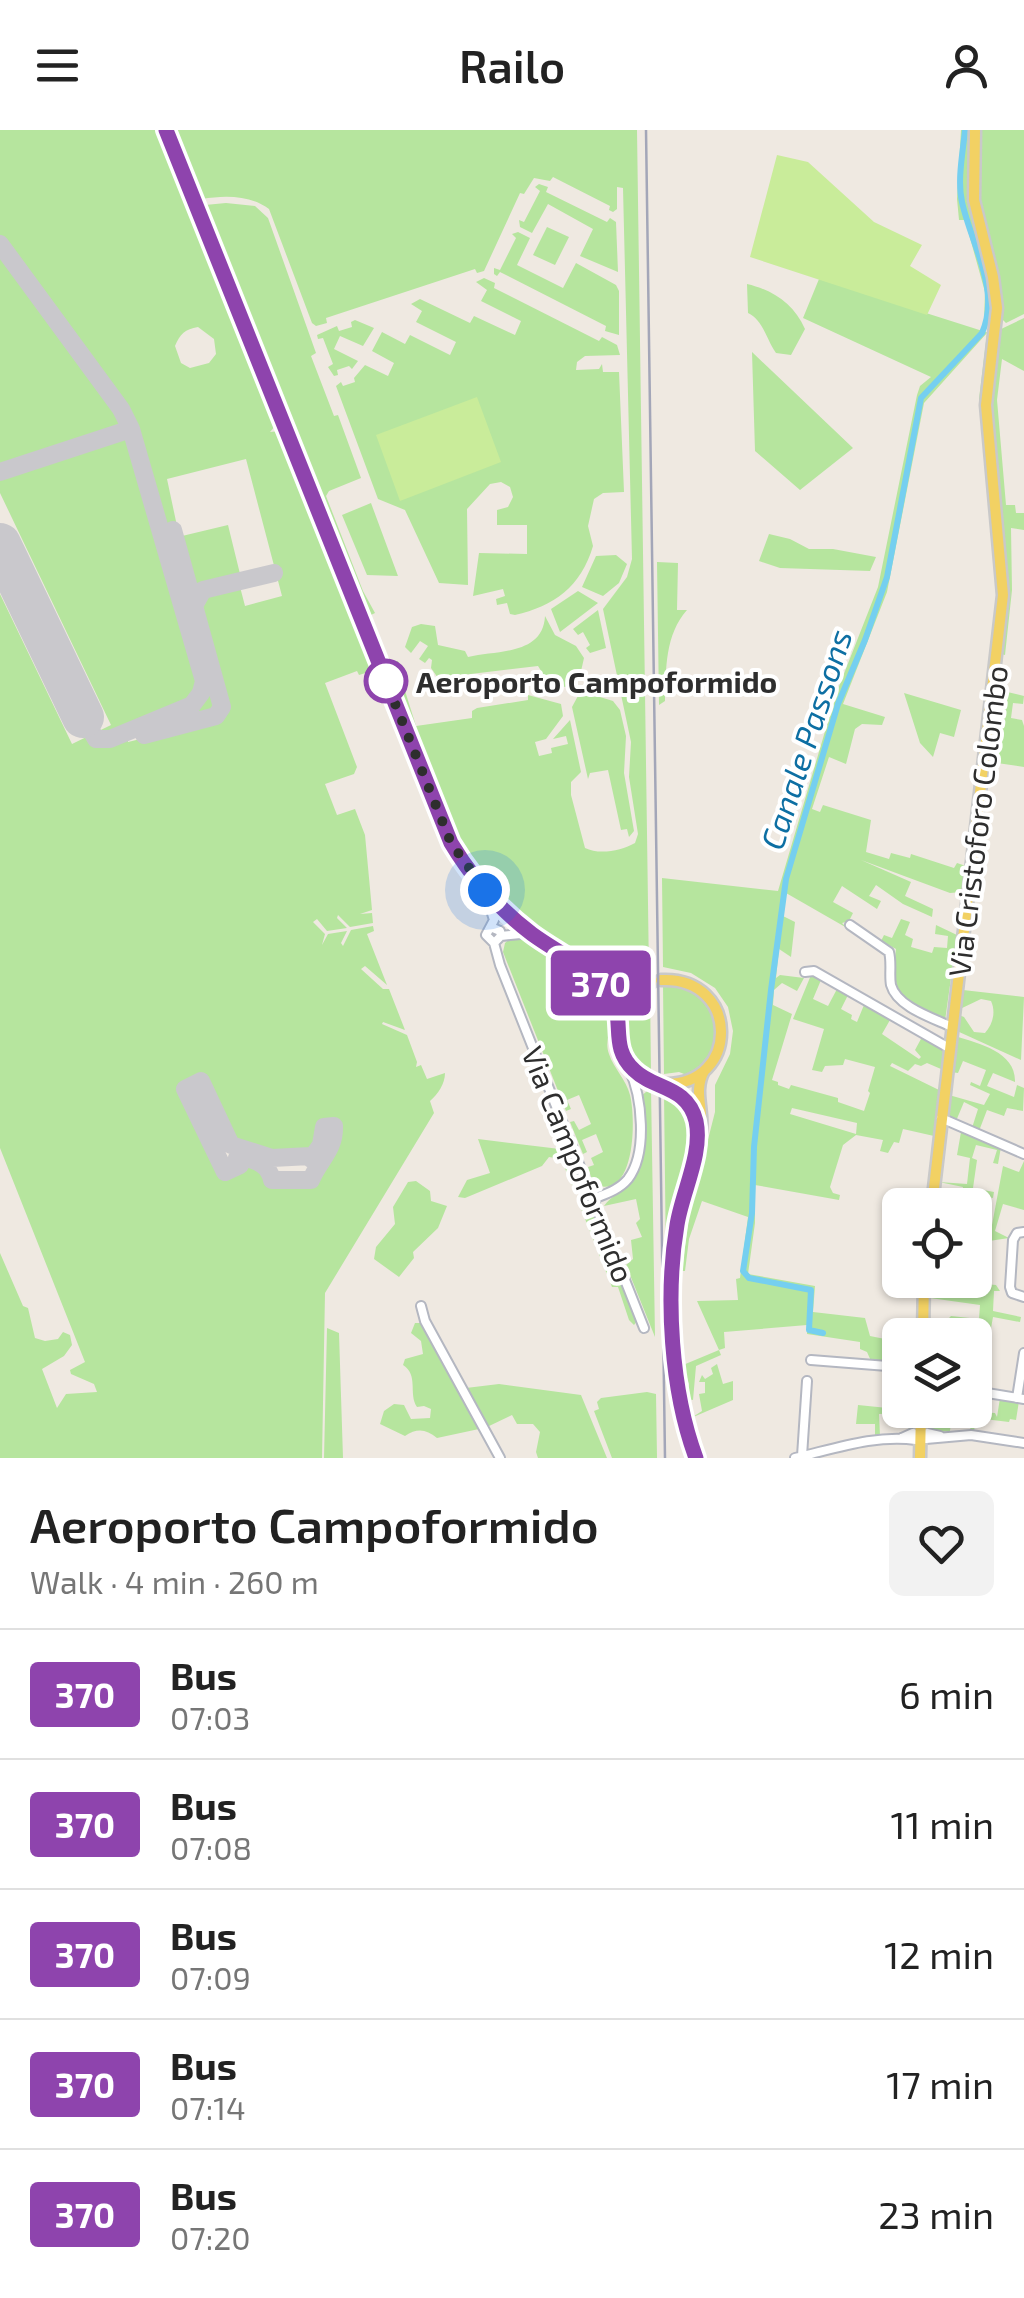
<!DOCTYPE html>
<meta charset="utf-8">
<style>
:root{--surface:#fff;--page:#f2f2f2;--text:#222;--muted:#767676;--line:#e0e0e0}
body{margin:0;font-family:"Exo 2",sans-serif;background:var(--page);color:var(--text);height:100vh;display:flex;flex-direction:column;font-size:38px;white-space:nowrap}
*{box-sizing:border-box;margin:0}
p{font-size:32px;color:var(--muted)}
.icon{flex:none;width:55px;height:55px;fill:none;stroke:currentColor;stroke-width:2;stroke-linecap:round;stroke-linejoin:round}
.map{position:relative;height:1328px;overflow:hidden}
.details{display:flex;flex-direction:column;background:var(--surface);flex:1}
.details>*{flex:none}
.badge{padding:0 20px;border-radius:8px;font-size:35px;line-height:65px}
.fabs{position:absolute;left:882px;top:1058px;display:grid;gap:20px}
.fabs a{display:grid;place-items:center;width:110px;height:110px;border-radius:15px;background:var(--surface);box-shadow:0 2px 8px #0004;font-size:50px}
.you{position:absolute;width:50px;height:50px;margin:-25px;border:8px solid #fff;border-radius:50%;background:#1a73e8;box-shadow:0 0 0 15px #1a73e833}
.map>.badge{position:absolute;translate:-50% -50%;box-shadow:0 0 0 5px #fff}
.round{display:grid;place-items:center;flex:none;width:105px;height:105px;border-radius:15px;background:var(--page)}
.summary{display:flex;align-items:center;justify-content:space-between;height:170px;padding:0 30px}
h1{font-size:48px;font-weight:600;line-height:75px}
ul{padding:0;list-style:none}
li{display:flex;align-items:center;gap:30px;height:130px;padding:0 30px;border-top:2px solid var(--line)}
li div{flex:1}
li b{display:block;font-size:38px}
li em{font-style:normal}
li .badge{min-width:110px;font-weight:700;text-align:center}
header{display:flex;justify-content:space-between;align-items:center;height:130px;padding:0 30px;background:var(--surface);font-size:45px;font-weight:600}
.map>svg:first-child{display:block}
.green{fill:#b6e59e;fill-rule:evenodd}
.pitch{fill:#c9ec9a}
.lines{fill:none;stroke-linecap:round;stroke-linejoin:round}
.canal{stroke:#75cff0;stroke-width:6}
.taxiway{stroke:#c9c8cc;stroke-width:18}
.runway{stroke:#c9c8cc;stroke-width:42}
.minor-casing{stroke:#b4b7c1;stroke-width:12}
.major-casing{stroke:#c9c9c9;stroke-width:15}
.minor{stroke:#fff;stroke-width:8}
.major{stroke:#f2d163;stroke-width:10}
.rail{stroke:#a3a6b8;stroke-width:2.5}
.line-casing{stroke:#fff;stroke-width:22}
.line{stroke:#8e44ad;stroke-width:15}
.walk{stroke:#2e2e2e;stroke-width:10;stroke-dasharray:0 18}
.stop-dot{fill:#fff;stroke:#8e44ad;stroke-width:5}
.labels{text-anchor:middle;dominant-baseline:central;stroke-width:8;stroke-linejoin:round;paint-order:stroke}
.stop-label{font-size:30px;font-weight:bold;fill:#2e2e2e;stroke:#fff;text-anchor:start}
.street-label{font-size:30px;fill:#2e2e2e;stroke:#fff}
.water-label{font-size:32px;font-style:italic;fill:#0d6fa3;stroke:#fff}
</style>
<header><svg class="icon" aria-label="menu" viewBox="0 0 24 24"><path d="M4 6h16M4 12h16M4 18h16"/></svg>Railo<svg class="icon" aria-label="person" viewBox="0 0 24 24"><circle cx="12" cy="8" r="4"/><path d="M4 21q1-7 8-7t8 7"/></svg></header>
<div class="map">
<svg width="1024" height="1328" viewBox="0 0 1024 1328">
<rect width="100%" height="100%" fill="#efe9e1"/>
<path class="green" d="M0 0H157L277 294 270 302 280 301 375 540 359 545 357 541 325 553 357 637 354 644 325 654 337 685 355 679 365 705 372 780 360 784 372 783 373 793 350 797 338 785 337 788 347 798 327 801 317 789 313 792 325 804 322 815 328 804 347 801 341 813 343 816 351 800 373 796 374 801 367 804 387 855 365 836 361 839 383 859H389L405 900 383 892 382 894 407 905 417 932 416 937 421 935 427 949 445 943C445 954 438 964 430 971L434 983 325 1163 322 1328H0V1123L23 1176 28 1178 35 1208 45 1211 58 1209 63 1202 70 1205 72 1215 64 1226 42 1239 57 1278 66 1264 97 1262 94 1254 71 1244 70 1240 85 1232 0 1018V464L72 614 111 595 0 363ZM198 197 214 209 216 224 209 233 190 238 181 233 175 216C180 204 185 199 198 197ZM246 329 282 466 245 476 239 453 200 463 197 472 228 577 219 590 128 612V605L209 584 217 579V569L170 399 177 396 167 349ZM201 952 231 1015 272 1028 309 1026 311 1029 321 1015 324 998 334 996C336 1019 320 1030 311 1050H273C268 1034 257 1032 242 1026L237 1028 240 1035 225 1042 186 959Z
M175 0H637L649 844 620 850 607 845C566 819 514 789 485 749 449 701 418 610 395 552L401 548 416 596 472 588V581L477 578 528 570V565L561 574 563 586 546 609 535 612 539 626 552 623 551 618 568 614 566 606 553 609 570 590 581 642 571 652V665L585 718C599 725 621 721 635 713L638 704 629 647 631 612 603 479 627 447 632 429 623 58 617 57V79L613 82 609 80 610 76 553 47 550 51 534 48 524 64 520 63 484 141 477 143 475 139 326 188 327 193 316 196 312 193 269 79C250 65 225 65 202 69Z
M961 0H972L970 18 993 156 992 192 984 191 985 162 965 90H959L957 69Z
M978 0H1024V184L1006 193 1000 187 979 76Z
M539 54 548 57 546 62 607 92 610 88 616 92 618 142 580 126 593 99 548 74 532 103 520 97 519 90 524 92 540 61 535 57Z
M226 73 255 76 268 88 316 223 311 226 334 286 338 285 361 348 329 361 326 366 363 461 375 483 371 485C369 503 382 519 392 532L398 531 400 538 390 539 382 526 205 75Z
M547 97 569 107 555 135 533 125Z
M518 102 530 108 517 135 563 158 576 133 616 155 619 161V205L605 201 606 196 500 142 497 146 494 144V138L500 140 516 108 512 104Z
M484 148 495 153 494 158 599 211 602 207 617 215 620 225 585 226 577 232 576 240 599 239 602 234 603 242H619L624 362 603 363 594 369 588 396 593 416C581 457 554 476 515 485L510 484 507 473 497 475 496 469 505 466 503 459 473 466 479 423 527 424V395H497V380L508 377 513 367 510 357 501 352 490 354 467 379 468 455 439 453 405 380 378 369 336 256 341 252 343 256 355 252 354 248 365 235 388 246 394 233 372 221 382 202 405 214 410 205 450 225 456 212 416 192 422 181 411 174 420 169 470 193 474 186 515 205 521 191 481 171 487 160 476 152Z
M819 149 992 204 984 265 993 381H989L979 269 987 203 924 273 887 462 843 574 885 587 882 595 862 594 855 599 846 634 829 627 812 679 820 682 823 675 871 690 866 722 889 729 891 723 910 728 911 724 954 738 957 733 966 736 962 762 950 763 861 730 911 752 905 766 933 779 932 787 903 774 876 755 869 766 881 771 877 779 842 756 833 772 853 783 849 791 842 793 847 798 786 763 783 786 795 792 791 827 779 819 776 848 780 845 804 848 797 861 782 853 774 860 773 875 792 884 772 950 778 952V955L789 959 791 955 838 968V972L864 981 870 963 868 961 875 937 845 929 843 935 825 936 822 942 812 940 824 899 793 889 811 845 821 850 813 869 828 876 837 859 848 865 841 879 852 885 851 889 857 892 864 875 890 890 882 904 919 929 921 927 915 920 922 907 944 918 941 939 927 933 921 936 915 934 908 941 892 933 890 936 939 960 934 1006 903 999 899 1013 894 1012 888 1023 880 1021 883 1010 856 1005 843 1015 830 1057 833 1063 840 1065 839 1070 755 1055V1093L748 1144 815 1156 813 1182 865 1188 870 1206 900 1212V1233L871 1231 867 1222 860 1219V1212L807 1204V1195L724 1202 725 1218 719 1220 721 1225 696 1236 693 1270 687 1269 689 1254 683 1235 719 1220 697 1171 738 1170 736 1149 740 1148 748 1087 702 1071 689 1109 685 1141H682L689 1084 715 982V955L730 924 733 901 728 877 715 858 691 843 663 837 662 748 778 761 836 564 878 457 917 265 920 256 931 247 803 188ZM792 978 857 993 856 1004 790 984Z
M747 154C773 160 794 174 805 199L791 225 776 223C766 209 764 191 748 183Z
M1024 188V241L1002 229 997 270 1006 375H1015L1016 383H1024V400L1011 398 1012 460 1005 525 1001 524 1008 459 990 271 999 200Z
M355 190 374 198 363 216 340 206 334 219 358 231 352 239 349 236 337 240 338 245 334 246 328 237 333 234 323 208 318 209 317 205 337 196 339 201 352 197 351 192Z
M752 222 853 318 800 360 755 321Z
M371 373 398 446 367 445 342 385Z
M228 395 241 448 198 459 194 457 180 411 182 406Z
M769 404 790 409 809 419H833L876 427 870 441 780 438 759 431Z
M616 425 627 434 619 453 603 466 582 457 596 426Z
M657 432 678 433 677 480H687C665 505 666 538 665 571L659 575Z
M578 461 598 473 560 502 551 479Z
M598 480 606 518 590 523 586 518 590 515 583 502 578 505 573 499Z
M545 486 555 505 576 516 584 528 579 550 566 557 550 555 538 536 438 548 431 538 432 530 429 528 425 533 419 529 428 516 420 511 411 523 405 517 412 497 421 494 435 496 438 515 465 521 468 527C498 520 543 525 545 486Z
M999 560 1024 566 1023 574 1013 573 1011 588 1022 590 1024 596V637L990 632Z
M587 563 613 571 620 580 626 606 624 643 634 701 629 707 627 699 621 700 608 640 590 643 588 649 572 577 579 564Z
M904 563 961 580 954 607 940 603 933 627 920 613Z
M901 789 910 792 905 805 913 809 911 817 932 823 934 817 947 818 948 806 935 804 936 795 957 805 945 891C904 871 890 868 896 819L881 811 884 805 892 808Z
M512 807C539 809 605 860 610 887 612 899 604 911 609 924 614 939 626 949 630 965 636 988 636 1073 593 1054L588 1037 594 1035 591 1028 603 1022 596 1004 582 1010 587 1022 583 1024 570 992 574 991 579 1000 591 994 579 965 567 970 571 979 566 981 503 822 505 813Z
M663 855C673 857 685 856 694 861 734 881 717 937 681 948L684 944 679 942 664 944Z
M650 860 651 942C611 928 621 879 650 860Z
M963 860 1024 867 1021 930 957 901 959 885 964 887 974 902 985 903C993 894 996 882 991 871L981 869 960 879Z
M955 906C980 914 1016 922 1015 952L993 943 987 956 1014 967 1017 955 1024 958 1023 981 1007 978 1004 986 987 980 979 1001 972 998 978 979 964 972 956 991C945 986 948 975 949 965L984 975 990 964 970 955 971 952 980 956 986 940 963 931 958 943 951 942Z
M651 958 655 1207 626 1135 633 1129 631 1110 642 1107 636 1093 640 1089 636 1069 604 1076C611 1066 621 1063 629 1054 649 1033 642 993 641 966Z
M664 963C676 969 686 978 690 992 696 1021 678 1059 672 1087 669 1103 668 1120 666 1136Z
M961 1002 1001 1017 998 1034 993 1033 997 1020 976 1015 972 1028 977 1030 973 1058 994 1062 993 1068 971 1063 970 1075H960L963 1057 939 1052 967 1054 970 1028 957 1025Z
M478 1009 568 1020 581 1055H572L561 1029 549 1027 542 1036 465 1068 458 1067 467 1050 490 1043Z
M1024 1031V1080L1003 1074 995 1101 1009 1108 989 1111 1003 1036 1019 1042Z
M416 1051 430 1061 431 1071 447 1076 438 1098 413 1122 414 1128 399 1147 374 1129 376 1117 395 1094 393 1077 408 1052Z
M586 1064 637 1191 634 1195 629 1190 618 1157H612L578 1071Z
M975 1133 985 1134V1154L996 1155 1000 1161H994L993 1181 1021 1187 1020 1192 993 1187 988 1215 983 1221 975 1219V1216H984L986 1201 967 1198V1193L951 1192 953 1199 961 1200 960 1205H929V1202L945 1203 946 1191 951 1186 979 1189 980 1175 930 1168V1153L960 1157 961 1150H980L981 1139 975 1138Z
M415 1193H421L479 1299 437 1308C426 1299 417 1298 405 1306L380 1294 384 1281 394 1274 404 1275 411 1289 430 1288 431 1279 424 1276 417 1277C408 1264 419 1245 403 1235L405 1229 423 1224 421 1211 411 1203Z
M327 1198 339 1203 343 1328H324Z
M717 1234 723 1254 733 1251V1270L691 1288 702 1281 699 1264 705 1263V1252H699L702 1245 705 1249 713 1244 711 1238Z
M499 1254 581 1265 607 1328H538L536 1322 540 1302 533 1294H517L512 1285 487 1297 466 1258Z
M647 1262 656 1264 657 1328H612L594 1281 599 1279 597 1272 601 1268Z
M1000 1268 1019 1271 1016 1290 1010 1289 1009 1292 976 1288 974 1301H970L972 1287 952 1284 950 1301 935 1302 929 1295 947 1298 949 1281 953 1280 995 1283 997 1287Z
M858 1275 917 1281V1299L909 1302 907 1283 879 1284 880 1306H875V1294H856Z"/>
<path class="pitch" d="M777 25 808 32 874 92 922 115 910 136 941 155 927 185 750 127Z
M477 267 501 332 400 371 376 305Z"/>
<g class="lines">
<path class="canal" d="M823 1203 809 1200 811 1160 749 1148 743 1141 752 1083 754 1017 771 860 786 749 838 574 865 510 887 447 921 268 982 203C1001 160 971 114 962 72 957 50 963 22 965 0"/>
<path class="taxiway" d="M0 114 121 279 131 299
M0 342 131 299 204 551 201 563 192 575 110 609H96L83 587
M195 474 203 460 274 443
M144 605 216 586 222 577 173 400
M201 951 231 1015 272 1028 310 1026 311 1029 321 1015 324 997 334 996C335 1020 319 1030 311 1050H272C269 1034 256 1031 242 1026L237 1028 240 1035 225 1042 185 959Z"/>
<path class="runway" d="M0 414 83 587"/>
<defs>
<path id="minor" d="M486 764 494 790 486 805 494 813 501 806 500 801 493 798
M850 795 889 822C892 833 889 845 891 855 897 877 933 888 952 897
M501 806 531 803
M494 813 500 835 644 1198
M805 842 814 841 949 918
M941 988 1024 1024
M593 1069C605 1064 619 1060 628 1049 648 1023 642 966 629 939
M1024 1102 1017 1103 1013 1110 1010 1157 1012 1163 1024 1167
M421 1176 425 1191 500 1328
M811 1230 900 1237
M975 1261 1024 1269
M1017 1268 1024 1223
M902 1308 913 1303 926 1309 971 1305 1024 1313
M802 1326 807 1251
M795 1328C834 1319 876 1304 916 1310L927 1303 940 1306"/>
<path id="major" d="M166 0 451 713C472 747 498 777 529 802 564 830 601 842 620 886
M661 850C740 846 741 956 664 954
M603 851 640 859
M650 951C607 929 609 876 651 853
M666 955 687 974 696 998
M932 1075 1003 465 986 275 997 178 993 147 974 70 975 0
M923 1205 924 1150
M696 1328C672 1263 664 1160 678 1091 683 1061 696 1032 701 1001 704 980 693 961 704 941
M920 1328 921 1280"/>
</defs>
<use href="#minor" class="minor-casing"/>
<use href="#major" class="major-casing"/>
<use href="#minor" class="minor"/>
<use href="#major" class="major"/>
<path class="rail" d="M646 0 665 1328"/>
</g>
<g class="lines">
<defs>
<path id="line" d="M166 0 451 713C472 748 499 779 532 804 555 821 586 835 605 858 630 886 606 914 634 940 654 960 687 955 696 991 703 1024 682 1062 677 1095 665 1166 671 1261 696 1328"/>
</defs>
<use href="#line" class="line-casing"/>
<use href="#line" class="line"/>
<path class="walk" d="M386 551 384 546 451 713 485 760"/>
</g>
<circle class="stop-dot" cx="386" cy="551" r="20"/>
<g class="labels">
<g class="stop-label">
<text x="416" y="551">Aeroporto Campoformido</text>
</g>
<g class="street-label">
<text transform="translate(977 691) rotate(-83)">Via Cristoforo Colombo</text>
<text transform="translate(579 1034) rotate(68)">Via Campoformido</text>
</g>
<g class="water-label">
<text transform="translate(805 609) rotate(-72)">Canale Passons</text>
</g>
</g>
</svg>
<div class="fabs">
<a><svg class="icon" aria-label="locate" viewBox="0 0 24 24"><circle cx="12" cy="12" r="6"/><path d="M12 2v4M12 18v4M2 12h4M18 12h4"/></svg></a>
<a><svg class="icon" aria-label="layers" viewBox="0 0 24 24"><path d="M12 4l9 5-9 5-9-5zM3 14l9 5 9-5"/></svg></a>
</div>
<div class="you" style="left:485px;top:760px"></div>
<b class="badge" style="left:601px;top:853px;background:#8e44ad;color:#fff">370</b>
</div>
<section class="details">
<div class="summary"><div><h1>Aeroporto Campoformido</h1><p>Walk · 4 min · 260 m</p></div><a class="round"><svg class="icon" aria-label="heart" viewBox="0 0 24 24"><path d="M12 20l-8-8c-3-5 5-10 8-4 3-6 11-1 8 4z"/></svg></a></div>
<ul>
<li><span class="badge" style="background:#8e44ad;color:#fff">370</span><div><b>Bus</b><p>07:03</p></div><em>6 min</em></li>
<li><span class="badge" style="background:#8e44ad;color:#fff">370</span><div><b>Bus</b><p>07:08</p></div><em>11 min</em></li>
<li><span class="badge" style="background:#8e44ad;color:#fff">370</span><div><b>Bus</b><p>07:09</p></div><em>12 min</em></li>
<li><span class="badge" style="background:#8e44ad;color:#fff">370</span><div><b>Bus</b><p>07:14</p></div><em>17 min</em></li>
<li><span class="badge" style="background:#8e44ad;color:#fff">370</span><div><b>Bus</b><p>07:20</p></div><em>23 min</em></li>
</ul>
</section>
